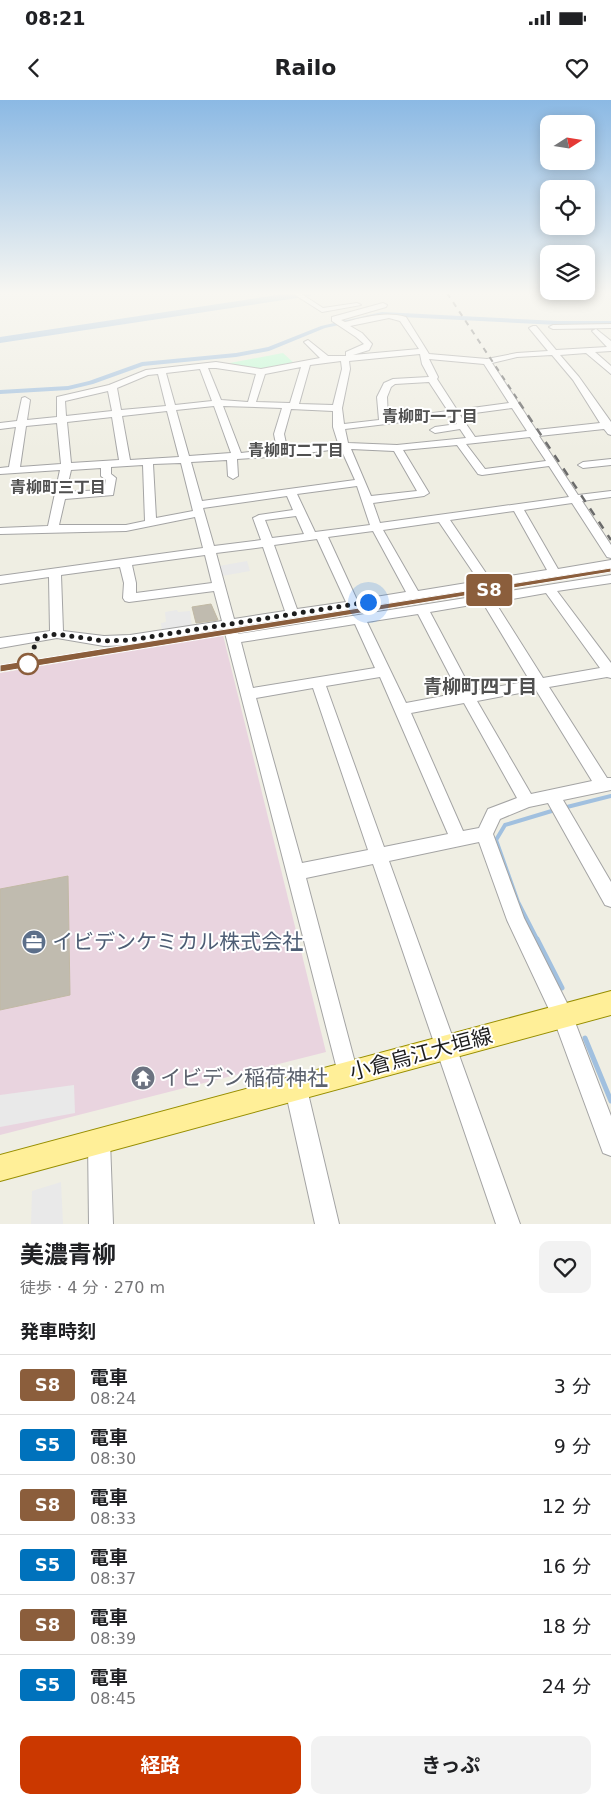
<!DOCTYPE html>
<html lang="ja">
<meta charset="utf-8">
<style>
:root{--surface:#fff;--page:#f2f2f2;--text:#202124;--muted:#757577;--line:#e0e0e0;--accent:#cb3800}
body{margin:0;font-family:"DejaVu Sans","Noto Sans JP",sans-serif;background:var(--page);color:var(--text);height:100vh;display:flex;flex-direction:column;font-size:19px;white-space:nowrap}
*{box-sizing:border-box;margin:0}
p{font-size:16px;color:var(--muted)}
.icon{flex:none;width:28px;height:28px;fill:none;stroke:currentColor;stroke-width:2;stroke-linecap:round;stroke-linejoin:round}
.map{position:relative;height:1124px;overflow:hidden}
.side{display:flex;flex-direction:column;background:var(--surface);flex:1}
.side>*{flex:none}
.badge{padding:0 10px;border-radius:4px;font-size:18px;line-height:32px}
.needle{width:32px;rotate:78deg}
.buttons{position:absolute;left:540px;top:15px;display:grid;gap:10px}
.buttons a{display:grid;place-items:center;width:55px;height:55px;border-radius:10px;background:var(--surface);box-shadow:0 2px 12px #0003;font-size:25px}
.you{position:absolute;width:25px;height:25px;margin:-12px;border:4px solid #fff;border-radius:50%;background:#1a73e8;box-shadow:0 0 0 8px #1a73e833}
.map>.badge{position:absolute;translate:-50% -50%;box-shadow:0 0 0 2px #fff}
h2{padding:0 20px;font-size:19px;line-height:45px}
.round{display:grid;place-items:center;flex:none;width:52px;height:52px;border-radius:10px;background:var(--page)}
.headline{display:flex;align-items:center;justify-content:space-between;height:85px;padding:0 20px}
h1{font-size:24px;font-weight:700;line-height:38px}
.action{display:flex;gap:10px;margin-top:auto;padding:10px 20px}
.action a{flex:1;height:58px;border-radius:10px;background:var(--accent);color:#fff;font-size:20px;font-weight:700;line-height:58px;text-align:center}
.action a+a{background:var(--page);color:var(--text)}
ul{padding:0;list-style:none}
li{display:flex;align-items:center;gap:15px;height:60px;padding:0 20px;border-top:1px solid var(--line)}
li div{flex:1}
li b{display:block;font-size:19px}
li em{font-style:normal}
li .badge{min-width:55px;font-weight:700;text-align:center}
.status{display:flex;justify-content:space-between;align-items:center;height:35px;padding:0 25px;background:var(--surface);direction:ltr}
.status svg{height:14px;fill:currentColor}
header{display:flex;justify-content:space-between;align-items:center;height:65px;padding:0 20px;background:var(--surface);font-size:22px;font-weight:700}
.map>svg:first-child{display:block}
.industrial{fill:#e9d4df}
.park{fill:#bdfcd3}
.parking{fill:#e9e9e9}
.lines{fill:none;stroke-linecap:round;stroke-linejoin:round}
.stream-far1{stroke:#a1c0df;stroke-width:4}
.stream{stroke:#a1c0df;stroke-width:5}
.canal{fill:#a1c0df;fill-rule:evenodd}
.river{fill:#a1c0df;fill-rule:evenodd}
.building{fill:#c0bbaf;stroke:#c1b9a4}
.minor-casing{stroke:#a4a4a4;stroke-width:2}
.major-casing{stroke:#978e00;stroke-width:2}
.minor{fill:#fff;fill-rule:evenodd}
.major{fill:#ffef98;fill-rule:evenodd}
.rail-far2{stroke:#6b6b6b;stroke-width:2;stroke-dasharray:5.5 5.5;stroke-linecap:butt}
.rail-far1{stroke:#6b6b6b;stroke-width:2.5;stroke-dasharray:8 8;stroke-linecap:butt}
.rail{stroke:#6b6b6b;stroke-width:3;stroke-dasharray:9 9;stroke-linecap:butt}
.line{fill:#8b5e3c;stroke:#fff}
.walk{stroke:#1d1d1d;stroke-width:5;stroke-dasharray:0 9}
.stop-dot{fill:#fff;stroke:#8b5e3c;stroke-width:2.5}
.labels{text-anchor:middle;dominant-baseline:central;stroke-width:4;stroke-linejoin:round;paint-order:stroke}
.far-neighbourhood-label{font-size:16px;font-weight:bold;fill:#505050;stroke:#fff}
.neighbourhood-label{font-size:19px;font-weight:bold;fill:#505050;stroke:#fff}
.near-service-label{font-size:21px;fill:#4e5e75;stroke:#fff;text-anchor:start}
.near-street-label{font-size:21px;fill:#1d1d1d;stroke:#fff}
.near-worship-label{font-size:21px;fill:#5b616d;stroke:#fff;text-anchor:start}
</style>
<div class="status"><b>08:21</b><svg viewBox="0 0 49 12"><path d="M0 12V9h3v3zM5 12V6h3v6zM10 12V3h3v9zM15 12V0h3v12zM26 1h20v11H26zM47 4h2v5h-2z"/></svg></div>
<header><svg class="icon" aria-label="back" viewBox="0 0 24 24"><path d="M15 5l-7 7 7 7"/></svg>Railo<svg class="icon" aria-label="heart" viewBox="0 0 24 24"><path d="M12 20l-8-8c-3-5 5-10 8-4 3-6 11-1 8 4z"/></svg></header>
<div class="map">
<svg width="611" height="1124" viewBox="0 0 611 1124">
<rect width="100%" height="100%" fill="#efeee3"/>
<path class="industrial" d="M223 535 326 952 0 1035V573Z"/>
<path class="park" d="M283 253 295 264 261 271 227 266 230 263Z"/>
<path class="parking" d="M247 461 250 471 222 476 219 466Z
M177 510 178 512 190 511 192 527 162 531 161 523 166 522 165 512Z
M74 985 75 1013 0 1027V995Z
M61 1082 63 1124H31L32 1091Z"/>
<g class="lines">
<path class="stream-far1" d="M563 708 611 696
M538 841 518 802 496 740 505 725 555 710"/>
<path class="stream" d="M537 839 562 888
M585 938 611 1001"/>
<path class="canal" d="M382 212 558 221H611V225H558L382 216 325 228 269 251 236 257 143 266 93 284 68 290 0 294V290L68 286 89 281 142 262 236 253 268 247 321 226Z"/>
<path class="river" d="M290 193H314L310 196 0 243V237Z"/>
</g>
<path class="building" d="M211 504 218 520 196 523 192 507Z
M68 776 70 895 0 910V789Z"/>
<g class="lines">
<defs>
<path id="minor" d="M292 193H300L323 208 357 203 361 205 322 212Z
M383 203 387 205 386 207 341 220 345 222C366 217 385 211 406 217L429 254 487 259 517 253 548 251 529 228 533 226H536L556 250 607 247 592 231 596 229 611 241V251L595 252 611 266V274L586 253 560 255 579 277 611 322V335L608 334 604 329 539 336 578 395 611 391V397L582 401 611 445V458L607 457 572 403 524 410 558 469 611 460V468L237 527 238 534 611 475V483L557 491 611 563V578L607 577 549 587 607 678H611V690L563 700 611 782V807L605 805 548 703 529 707 500 719 493 734 524 818 570 909 611 1016V1056L603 1053 554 920 507 820 479 742 389 761 520 1124H496L373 764 306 778 358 974 354 981 347 985 340 981 224 529 130 545 104 546 57 538 0 548V538L50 531 49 477 0 484V476L203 448 195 417 126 431 0 434V428L48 426 60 370 0 374V368L9 367 16 327 0 329V323L17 321 22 298 25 297 30 300 27 320 57 317V297L109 285 146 270 216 262 261 269 320 258 304 242 308 240 328 256H346V252L364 244 356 237 332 221V217ZM389 218 400 221 419 249 353 255 369 250 372 244 362 233 350 226ZM420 254 422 264 429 277 393 279 384 283 377 297 379 320 344 324 342 308 350 269 349 261ZM552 255 573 280 600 323 536 330 492 263 517 257ZM429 259 484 264 509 303 457 310 437 279 438 277ZM341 261 342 269 333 305 299 304 310 265ZM301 267 290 303 256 302 265 274ZM208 268H216L256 274 248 302 221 300ZM200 269 212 301 175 305 166 273ZM158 274 166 306 121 310 117 288 148 275ZM429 282 448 311 388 319 387 297 391 287 395 284ZM108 291 112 311 66 316 65 301ZM214 306 231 353 189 356 176 310ZM223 306 282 308 274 334 277 349 241 353ZM512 308 527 331 475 337 460 315ZM291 309 333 311V327L338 343 287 348 284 334ZM167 311 179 357 130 360 122 316ZM452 316 457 324 435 327 430 330 435 333 460 329 466 338 397 345 348 343 345 329ZM112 317 119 360 71 363 67 322ZM57 323 61 364 20 367 26 326ZM530 337 546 361 485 369 466 344ZM457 345 478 374 482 375 549 366 569 397 380 423 373 403 424 396 429 393 403 350ZM338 349H341L355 380 202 401 191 362 227 360 228 376 233 379 238 376 237 359 283 356ZM351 349 394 351 417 391 371 396ZM181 363 193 411 156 418 153 364ZM143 365 145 421 126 425H59L65 399 113 395 116 378 111 374V367ZM101 368V376L106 380 104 390 66 392 71 370ZM357 386 370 425 315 432 297 394ZM287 396 293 410 259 415 253 418 261 440 214 446 203 408ZM514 411 547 470 490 479 450 420ZM296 416 304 434 272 438 265 420ZM439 422 479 481 418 491 383 430ZM373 431 406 492 357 500 328 437ZM317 439 346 502 297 509 274 445ZM263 447 285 511 234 519 216 453ZM205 455 212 483 136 493V483L132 465ZM120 467 124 483 123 498 125 501 129 502 214 491 222 521 130 535 104 536 63 531 61 475ZM546 493 600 568 543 578 495 502ZM483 503 530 581 472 591 430 512ZM418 514 459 593 406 603 367 522ZM355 524 375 568 253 588 241 542ZM380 577 448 734 384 747 326 586ZM313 588 368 750 302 763 256 598ZM536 590 592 681 531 694 477 601ZM464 603 517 698 488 709 479 728 463 731 411 613Z
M611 224V228L553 229 549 227 553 225Z
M611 359V365L583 368 578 365 583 362Z
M296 978 304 981 307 989 339 1124H315L285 989 288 981Z
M99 1030 107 1033 110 1041 113 1124H89L88 1041 91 1033Z"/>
<path id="major" d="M611 891V915L0 1081V1055Z"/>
</defs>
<use href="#minor" class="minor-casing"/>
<use href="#major" class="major-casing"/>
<use href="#minor" class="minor"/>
<use href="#major" class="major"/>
<path class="rail-far2" d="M447 193 520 303"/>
<path class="rail-far1" d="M519 302 611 440"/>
<path class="rail" d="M0 569 611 470"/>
</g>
<linearGradient id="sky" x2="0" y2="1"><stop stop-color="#8bb9e4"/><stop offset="0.55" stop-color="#f8f7f2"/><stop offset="1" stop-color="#f8f7f2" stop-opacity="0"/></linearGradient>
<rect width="611" height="351" fill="url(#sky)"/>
<path class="line" d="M611 468V472L0 572V565Z"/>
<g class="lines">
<path class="walk" d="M28 564 38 537 57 534 104 541 130 540 368 502"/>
</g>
<defs>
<symbol id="office-disc" viewBox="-11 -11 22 22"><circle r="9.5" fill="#5c6f8a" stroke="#fff"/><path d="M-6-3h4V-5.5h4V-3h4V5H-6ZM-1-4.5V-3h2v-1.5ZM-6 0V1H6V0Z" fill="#fff"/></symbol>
<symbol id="temple-disc" viewBox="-11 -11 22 22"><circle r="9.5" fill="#6b7280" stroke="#fff"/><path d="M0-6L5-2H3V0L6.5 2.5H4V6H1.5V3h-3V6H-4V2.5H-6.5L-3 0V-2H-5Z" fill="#fff"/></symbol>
</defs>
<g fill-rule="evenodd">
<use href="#office-disc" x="20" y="828" width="28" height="28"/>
<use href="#temple-disc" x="129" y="964" width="28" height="28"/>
</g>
<circle class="stop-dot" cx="28" cy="564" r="10"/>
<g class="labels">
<g class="far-neighbourhood-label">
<text x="430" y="316">青柳町一丁目</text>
<text x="296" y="350">青柳町二丁目</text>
<text x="58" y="387">青柳町三丁目</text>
</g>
<g class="neighbourhood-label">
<text x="480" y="586">青柳町四丁目</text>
</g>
<g class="near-service-label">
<text x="52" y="842">イビデンケミカル株式会社</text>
</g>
<g class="near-street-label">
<text transform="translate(421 954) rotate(-15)">小倉烏江大垣線</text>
</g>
<g class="near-worship-label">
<text x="160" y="978">イビデン稲荷神社</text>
</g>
</g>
</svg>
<div class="buttons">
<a><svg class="needle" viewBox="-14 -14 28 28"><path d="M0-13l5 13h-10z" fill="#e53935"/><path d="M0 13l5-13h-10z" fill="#757577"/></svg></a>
<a><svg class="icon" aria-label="locate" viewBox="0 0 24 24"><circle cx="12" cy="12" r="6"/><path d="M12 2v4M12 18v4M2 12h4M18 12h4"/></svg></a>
<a><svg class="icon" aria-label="layers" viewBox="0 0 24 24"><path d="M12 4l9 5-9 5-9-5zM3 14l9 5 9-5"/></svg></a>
</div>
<div class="you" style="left:368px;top:502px"></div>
<b class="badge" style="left:489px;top:490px;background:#8b5e3c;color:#fff">S8</b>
</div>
<section class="side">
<div class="headline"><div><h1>美濃青柳</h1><p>徒歩 · 4 分 · 270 m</p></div><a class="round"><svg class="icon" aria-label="heart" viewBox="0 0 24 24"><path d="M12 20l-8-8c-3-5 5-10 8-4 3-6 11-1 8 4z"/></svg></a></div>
<h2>発車時刻</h2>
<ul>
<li><span class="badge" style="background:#8b5e3c;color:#fff">S8</span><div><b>電車</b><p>08:24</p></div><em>3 分</em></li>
<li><span class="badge" style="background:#0072bc;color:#fff">S5</span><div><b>電車</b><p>08:30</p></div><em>9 分</em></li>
<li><span class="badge" style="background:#8b5e3c;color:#fff">S8</span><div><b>電車</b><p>08:33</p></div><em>12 分</em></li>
<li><span class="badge" style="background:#0072bc;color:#fff">S5</span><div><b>電車</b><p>08:37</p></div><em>16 分</em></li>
<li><span class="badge" style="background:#8b5e3c;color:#fff">S8</span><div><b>電車</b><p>08:39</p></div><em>18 分</em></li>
<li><span class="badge" style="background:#0072bc;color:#fff">S5</span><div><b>電車</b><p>08:45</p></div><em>24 分</em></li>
</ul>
<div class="action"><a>経路</a><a>きっぷ</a></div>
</section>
